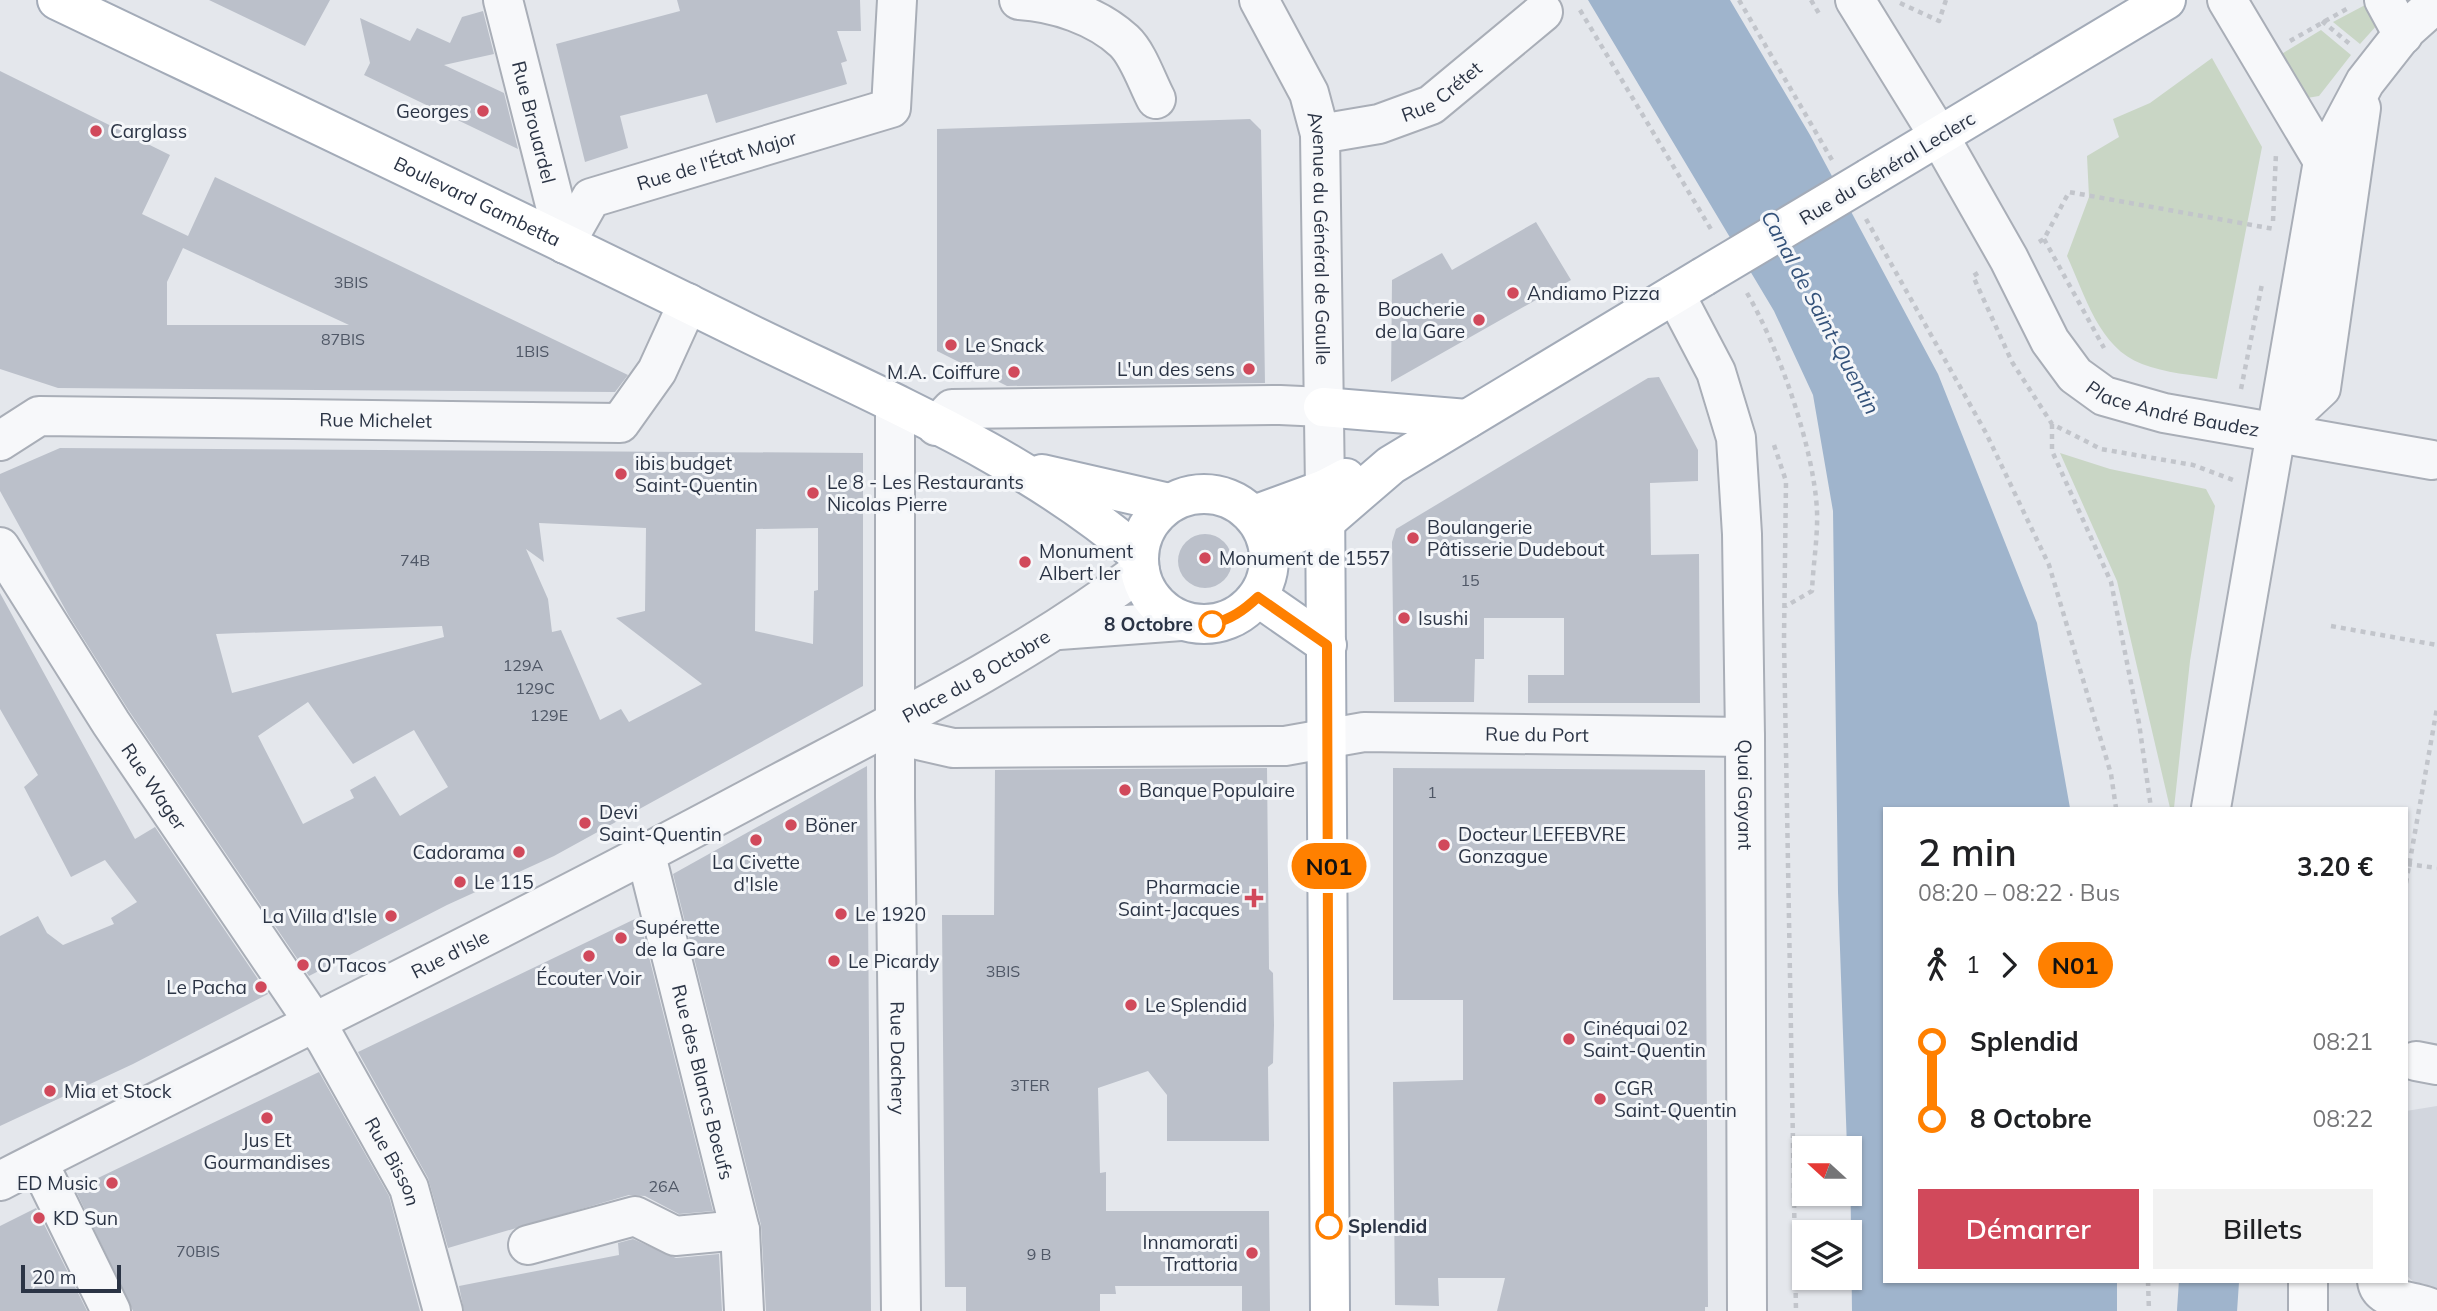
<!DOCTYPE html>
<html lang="fr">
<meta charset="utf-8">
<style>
:root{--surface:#fff;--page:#f2f2f2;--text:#202124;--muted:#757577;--accent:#d1495b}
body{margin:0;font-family:Mulish,sans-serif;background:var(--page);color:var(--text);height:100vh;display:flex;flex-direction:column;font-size:26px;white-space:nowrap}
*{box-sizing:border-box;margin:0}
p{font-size:23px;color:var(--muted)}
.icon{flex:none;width:38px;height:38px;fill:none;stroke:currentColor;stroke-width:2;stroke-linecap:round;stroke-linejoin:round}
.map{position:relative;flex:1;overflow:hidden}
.sheet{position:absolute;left:1883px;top:807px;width:525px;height:476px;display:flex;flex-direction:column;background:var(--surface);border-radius:0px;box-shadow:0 2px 5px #0004}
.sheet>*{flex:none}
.badge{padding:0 14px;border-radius:23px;font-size:24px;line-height:46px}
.needle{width:46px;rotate:291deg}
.fabs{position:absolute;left:1792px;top:1136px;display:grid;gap:14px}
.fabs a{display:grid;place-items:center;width:70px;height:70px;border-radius:0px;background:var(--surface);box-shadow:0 2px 5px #0004;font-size:35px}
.scale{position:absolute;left:21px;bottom:18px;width:100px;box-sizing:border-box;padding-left:7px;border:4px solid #2b3445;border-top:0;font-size:19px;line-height:24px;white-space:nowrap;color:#2b3445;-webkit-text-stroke:5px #f4f6f9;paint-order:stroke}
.map>.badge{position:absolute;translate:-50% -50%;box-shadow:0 0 0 4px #fff}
.legs{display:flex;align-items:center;gap:10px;height:77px;padding:0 35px;font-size:23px}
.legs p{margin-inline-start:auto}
.headline{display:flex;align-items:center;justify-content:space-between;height:119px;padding:0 35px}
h1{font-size:38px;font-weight:600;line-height:52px}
.action{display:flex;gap:14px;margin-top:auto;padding:14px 35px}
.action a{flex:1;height:80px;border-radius:0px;background:var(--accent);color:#fff;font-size:28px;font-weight:600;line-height:80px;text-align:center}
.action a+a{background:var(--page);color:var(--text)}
ul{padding:0 35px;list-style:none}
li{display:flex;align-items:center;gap:24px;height:77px;font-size:26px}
li i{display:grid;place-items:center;width:10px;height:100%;margin:0 9px;background:currentColor}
li i::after{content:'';width:18px;height:18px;margin:-9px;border:5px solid;border-radius:50%;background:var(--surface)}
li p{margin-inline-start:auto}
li:first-child i{background:linear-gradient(#0000 50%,currentColor 0)}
li:last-child i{background:linear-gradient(currentColor 50%,#0000 0)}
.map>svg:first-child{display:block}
.built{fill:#d2d6de}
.green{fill:#c9d6c5}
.water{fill:#9fb4cc}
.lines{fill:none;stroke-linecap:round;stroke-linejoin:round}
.river{stroke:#9fb4cc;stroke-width:60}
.building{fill:#bbc0ca;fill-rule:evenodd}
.minor-casing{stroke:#a9aeb7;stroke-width:42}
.major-casing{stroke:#a3abb8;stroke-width:42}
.path{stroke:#c2c5cb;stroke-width:4.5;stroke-dasharray:5 5;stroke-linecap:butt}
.minor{stroke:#f7f8fa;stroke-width:38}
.major{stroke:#fff;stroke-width:38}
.major-bridge-casing{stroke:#a3abb8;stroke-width:42;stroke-linecap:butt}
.major-bridge{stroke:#fff;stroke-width:38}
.line-1-casing{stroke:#fff;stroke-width:16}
.line-1{stroke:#ff8000;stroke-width:10}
.poi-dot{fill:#d1495b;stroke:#f4f6f9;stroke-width:2.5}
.stop-1-dot{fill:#fff;stroke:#ff8000;stroke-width:3.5}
.labels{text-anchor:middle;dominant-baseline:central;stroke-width:6;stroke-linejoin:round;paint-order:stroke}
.number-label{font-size:16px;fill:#4f5766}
.street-label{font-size:19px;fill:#2b3445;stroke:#f4f6f9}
.poi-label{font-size:19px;fill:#2b3445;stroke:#f4f6f9;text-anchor:start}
.stop-label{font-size:19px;font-weight:bold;fill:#2b3445;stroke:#f4f6f9;text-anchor:end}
.water-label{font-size:21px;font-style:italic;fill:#34527a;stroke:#f4f6f9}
</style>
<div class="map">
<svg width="2437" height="1311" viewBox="0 0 2437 1311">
<rect width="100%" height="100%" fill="#e4e7ec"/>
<path class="built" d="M2437 1106V1311L2432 1298 2406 1275V1111Z"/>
<path class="green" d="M2367 4 2378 24 2360 44 2333 22Z
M2321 30 2351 55 2319 96 2307 98 2280 55Z
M2212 58 2262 147 2217 379C2193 375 2165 373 2142 364 2099 348 2085 295 2067 256L2089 197 2087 156 2119 137 2113 119 2150 103Z
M2060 453 2110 469 2206 489 2215 506 2190 661 2174 808H2170L2117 581Z"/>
<path class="water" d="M1588 0H1730L1810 135 1938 374 2037 623 2070 808H1885V1281H2117V1311H1852L1850 1148H1847L1838 892 1833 511 1813 395 1774 311Z"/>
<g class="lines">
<path class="river" d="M2207 1311 2209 1281"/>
</g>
<path class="building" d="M209 0H330L305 46Z
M677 0H860L861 31H837L847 61 841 63 847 84 716 123 707 94 620 116 628 148 585 162 556 44 680 11Z
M483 11 494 54 444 65 504 93 518 149 364 75 370 63 360 18 410 41 417 28 450 43 462 17Z
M0 71 170 155 142 214 188 236 215 177 628 375 615 392 318 390 58 388 0 369ZM183 248 349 325H167V282Z
M1250 119 1261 130 1265 383 1007 386 937 351V129Z
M1536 222 1571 280 1391 382 1392 280 1442 253 1452 270Z
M1659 377 1698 450V481L1650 483 1651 555 1699 554 1700 703H1528V675H1564V618H1484V659H1475L1474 702H1394L1392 542 1396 529 1648 378Z
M60 448 863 453V686L554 856 447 905 309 976 129 711 69 616 0 491V474ZM539 523 646 528 645 611 616 618 702 684 629 722 621 709 600 720 561 630 552 632 548 599 526 549 544 562ZM818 528V590L814 591 813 644 755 631 756 529ZM442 626 444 637 232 693 216 634ZM308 702 353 764 414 730 448 787 400 816 375 776 350 790 354 798 303 824 258 736Z
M1178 561a27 27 0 1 1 54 0a27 27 0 1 1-54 0Z
M0 593 135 839 155 827 268 994 133 1064 0 1126V936L38 916 47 933 63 945 114 924 111 918 137 902 105 860 71 877 24 787 38 775 0 709Z
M867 766 871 1311H766L761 1225 673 874Z
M1267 768 1269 969 1273 973 1274 1025 1273 1063 1268 1067 1269 1141H1167V1095L1148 1071 1098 1088 1100 1173 1106 1172V1211H1269L1270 1311H1242V1286H1115L1116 1294H1100V1311H966V1287H945L942 915H994L995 770Z
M1393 768 1705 770 1708 1307H1705V1311H1497L1505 1278H1438L1439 1306 1395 1305 1393 1082 1463 1080V1000H1393Z
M639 917 713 1211 679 1214 645 1196 629 1195 448 1248 428 1178 358 1052Z
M319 1072 389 1196 420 1311H133L75 1189Z
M36 1208 87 1311H0V1226Z
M633 1239 676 1258 719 1254 722 1311H464L459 1286 619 1255 618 1243Z"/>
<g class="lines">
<defs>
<g id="minor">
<path id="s1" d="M503 0 565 244"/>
<path d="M1019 0C1055 2 1097 16 1124 41 1138 54 1147 82 1156 99"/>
<path id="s2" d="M1259 0 1309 93 1320 134 1325 489"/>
<path id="s3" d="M1855 0 1939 136 2009 259 2050 341 2075 375 2104 396 2164 413 2432 460"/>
<path d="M2227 0 2323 161"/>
<path d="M2384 0 2403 35"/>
<path id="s4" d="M1320 134 1379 124 1431 105 1543 12"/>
<path id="s5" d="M565 244 591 198 891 108 897 0"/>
<path id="s6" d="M1675 294 1716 372 1736 438 1742 534 1745 737 1747 1311"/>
<path id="s7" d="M895 405V797L901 1311"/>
<path d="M936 426 952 409 1280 405 1323 407"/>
<path d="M2276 430 2321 388 2361 108"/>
<path id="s8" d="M0 441 39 416 620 423 657 371 688 303"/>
<path id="s9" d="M0 547 111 723 326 1040 409 1188 443 1311"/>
<path d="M1059 630 1181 621"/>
<path id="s10" d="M895 721 918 740 953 748 1285 746 1364 732 1745 737"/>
<path d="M2211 808 2323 161 2365 82 2405 31 2436 3 2435 0"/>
<path id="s11" d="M646 855 740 1230 744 1311"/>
<path d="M2416 1061 2437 1065"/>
<path d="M38 1162 111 1311"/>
<path id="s12" d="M0 1181C249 1054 500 932 747 800 880 729 1019 662 1140 571"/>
<path d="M528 1245 635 1216 675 1236 740 1230"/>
<path d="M2377 1281C2380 1304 2419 1299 2436 1311"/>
<path d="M2308 1311V1281"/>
</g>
<g id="major">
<path id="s13" d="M57 0C287 110 517 219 746 332 881 398 1024 456 1139 555"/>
<path d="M1869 178 2166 0"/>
<path d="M1323 407 1467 419"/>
<path d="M1042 474 1169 503"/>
<path d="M1325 489 1330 1311"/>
<circle cx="1204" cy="559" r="65"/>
<path d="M1254 515 1325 489 1346 478"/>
<path d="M1270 545 1326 521 1391 465 1703 277"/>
<path d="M1258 597 1327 645"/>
</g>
</defs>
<use href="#minor" class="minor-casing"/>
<use href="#major" class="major-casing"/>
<path class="path" d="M1739 0 1832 160
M1811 0 1821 17
M1900 3 1939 21 1946 0
M1580 10 1712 231
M2322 21 2351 45
M2290 41 2350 7
M1866 219 1986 433 2049 565 2111 774 2116 808
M2273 221 2276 153
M2044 239 2104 348
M2039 242 2044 239 2069 192 2274 229
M1978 273 1973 276 2012 362 2052 424 2101 449 2193 465 2233 480
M1747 293C1779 348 1814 448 1817 511 1818 537 1813 565 1812 591L1786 606
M2241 389 2262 284
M2052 424V451L2111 582 2139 723 2151 808
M1774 445 1786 481 1784 640 1796 1311
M2331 626 2437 645
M2407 864 2437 868
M2406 883 2437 708
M2148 1281 2149 1311"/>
<use href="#minor" class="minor"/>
<use href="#major" class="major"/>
<defs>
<path id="major-bridge" d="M1703 277 1869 178"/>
</defs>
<use href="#major-bridge" class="major-bridge-casing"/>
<use href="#major-bridge" class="major-bridge"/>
</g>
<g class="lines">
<defs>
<path id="line-1" d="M1212 624C1231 619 1243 611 1258 597L1327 645 1329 1226"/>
</defs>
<use href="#line-1" class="line-1-casing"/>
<use href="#line-1" class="line-1"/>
</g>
<g class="poi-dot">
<circle cx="483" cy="111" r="7"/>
<circle cx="96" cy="131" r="7"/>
<circle cx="1513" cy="293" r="7"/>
<circle cx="1479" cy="320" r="7"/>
<circle cx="951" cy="345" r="7"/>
<circle cx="1249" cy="369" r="7"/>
<circle cx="1014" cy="372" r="7"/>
<circle cx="621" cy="474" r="7"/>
<circle cx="813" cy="493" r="7"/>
<circle cx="1413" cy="538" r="7"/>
<circle cx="1205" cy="558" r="7"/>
<circle cx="1025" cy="562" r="7"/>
<circle cx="1404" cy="618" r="7"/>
<circle cx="1125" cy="790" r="7"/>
<circle cx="585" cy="823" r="7"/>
<circle cx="791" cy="825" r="7"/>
<circle cx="756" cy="840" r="7"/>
<circle cx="1444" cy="845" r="7"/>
<circle cx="519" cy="852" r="7"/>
<circle cx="460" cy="882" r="7"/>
<path d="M1250.5 887.5h7v7h7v7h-7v7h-7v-7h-7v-7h7z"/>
<circle cx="841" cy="914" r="7"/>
<circle cx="391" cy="916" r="7"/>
<circle cx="621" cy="938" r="7"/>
<circle cx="589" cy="956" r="7"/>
<circle cx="834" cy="961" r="7"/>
<circle cx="303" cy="965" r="7"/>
<circle cx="261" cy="987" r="7"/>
<circle cx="1131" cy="1005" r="7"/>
<circle cx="1569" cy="1039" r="7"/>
<circle cx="50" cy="1091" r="7"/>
<circle cx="1600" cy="1099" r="7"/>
<circle cx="267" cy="1118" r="7"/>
<circle cx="112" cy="1183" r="7"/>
<circle cx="39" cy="1218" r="7"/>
<circle cx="1252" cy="1253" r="7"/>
</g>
<g class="stop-1-dot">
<circle cx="1212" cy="624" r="12"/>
<circle cx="1329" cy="1226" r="12"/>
</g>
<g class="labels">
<g class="number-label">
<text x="351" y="282">3BIS</text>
<text x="343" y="339">87BIS</text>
<text x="532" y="351">1BIS</text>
<text x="415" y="560">74B</text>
<text x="1470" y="580">15</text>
<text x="523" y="665">129A</text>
<text x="535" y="688">129C</text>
<text x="549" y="715">129E</text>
<text x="1432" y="792">1</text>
<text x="1003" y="971">3BIS</text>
<text x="1030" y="1085">3TER</text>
<text x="664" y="1186">26A</text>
<text x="198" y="1251">70BIS</text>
<text x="1039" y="1254">9 B</text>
</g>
<g class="street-label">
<text stroke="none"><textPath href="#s4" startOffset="131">Rue Crétet</textPath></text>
<text stroke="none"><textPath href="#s1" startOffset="126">Rue Brouardel</textPath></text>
<text stroke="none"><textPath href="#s5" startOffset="184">Rue de l'État Major</textPath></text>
<text transform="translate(1887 168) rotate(-31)">Rue du Général Leclerc</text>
<text stroke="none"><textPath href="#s13" startOffset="466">Boulevard Gambetta</textPath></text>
<text stroke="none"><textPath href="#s2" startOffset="252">Avenue du Général de Gaulle</textPath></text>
<text stroke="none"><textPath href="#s3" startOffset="541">Place André Baudez</textPath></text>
<text stroke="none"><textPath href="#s8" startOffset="383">Rue Michelet</textPath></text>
<text stroke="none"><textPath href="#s12" startOffset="1099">Place du 8 Octobre</textPath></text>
<text stroke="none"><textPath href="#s10" startOffset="651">Rue du Port</textPath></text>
<text stroke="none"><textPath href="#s9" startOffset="285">Rue Wager</textPath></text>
<text stroke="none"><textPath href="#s6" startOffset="514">Quai Gayant</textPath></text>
<text stroke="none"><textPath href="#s12" startOffset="504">Rue d'Isle</textPath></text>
<text stroke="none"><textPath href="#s7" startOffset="653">Rue Dachery</textPath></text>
<text stroke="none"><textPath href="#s11" startOffset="234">Rue des Blancs Boeufs</textPath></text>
<text stroke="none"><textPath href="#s9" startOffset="730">Rue Bisson</textPath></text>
</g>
<g class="poi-label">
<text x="469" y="111" text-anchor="end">Georges</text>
<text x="110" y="131">Carglass</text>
<text x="1527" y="293">Andiamo Pizza</text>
<text x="1465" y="309" text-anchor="end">Boucherie<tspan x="1465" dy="22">de la Gare</tspan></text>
<text x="965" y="345">Le Snack</text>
<text x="1235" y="369" text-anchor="end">L'un des sens</text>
<text x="1000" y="372" text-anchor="end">M.A. Coiffure</text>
<text x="635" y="463">ibis budget<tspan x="635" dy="22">Saint-Quentin</tspan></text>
<text x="827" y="482">Le 8 - Les Restaurants<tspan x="827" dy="22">Nicolas Pierre</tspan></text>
<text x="1427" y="527">Boulangerie<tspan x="1427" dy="22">Pâtisserie Dudebout</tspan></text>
<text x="1039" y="551">Monument<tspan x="1039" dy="22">Albert Ier</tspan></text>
<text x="1219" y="558">Monument de 1557</text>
<text x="1418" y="618">Isushi</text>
<text x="1139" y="790">Banque Populaire</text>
<text x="599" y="812">Devi<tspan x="599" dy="22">Saint-Quentin</tspan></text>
<text x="805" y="825">Böner</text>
<text x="1458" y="834">Docteur LEFEBVRE<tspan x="1458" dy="22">Gonzague</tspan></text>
<text x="505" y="852" text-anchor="end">Cadorama</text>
<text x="756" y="862" text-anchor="middle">La Civette<tspan x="756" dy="22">d'Isle</tspan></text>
<text x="474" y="882">Le 115</text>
<text x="1240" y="887" text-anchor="end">Pharmacie<tspan x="1240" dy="22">Saint-Jacques</tspan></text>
<text x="855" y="914">Le 1920</text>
<text x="377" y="916" text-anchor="end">La Villa d'Isle</text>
<text x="635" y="927">Supérette<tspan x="635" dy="22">de la Gare</tspan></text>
<text x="848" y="961">Le Picardy</text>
<text x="317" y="965">O'Tacos</text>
<text x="589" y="978" text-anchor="middle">Écouter Voir</text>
<text x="247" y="987" text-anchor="end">Le Pacha</text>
<text x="1145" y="1005">Le Splendid</text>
<text x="1583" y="1028">Cinéquai 02<tspan x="1583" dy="22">Saint-Quentin</tspan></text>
<text x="1614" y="1088">CGR<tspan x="1614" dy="22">Saint-Quentin</tspan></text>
<text x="64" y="1091">Mia et Stock</text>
<text x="267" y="1140" text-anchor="middle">Jus Et<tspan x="267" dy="22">Gourmandises</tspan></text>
<text x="98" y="1183" text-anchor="end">ED Music</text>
<text x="53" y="1218">KD Sun</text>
<text x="1238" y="1242" text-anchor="end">Innamorati<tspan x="1238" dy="22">Trattoria</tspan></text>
</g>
<g class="stop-label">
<text x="1193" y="624">8 Octobre</text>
<text x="1348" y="1226" text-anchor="start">Splendid</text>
</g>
<g class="water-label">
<text transform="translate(1821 312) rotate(62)">Canal de Saint-Quentin</text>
</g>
</g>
</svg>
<div class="fabs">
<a><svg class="needle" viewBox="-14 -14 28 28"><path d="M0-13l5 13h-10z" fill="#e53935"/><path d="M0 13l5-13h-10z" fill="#757577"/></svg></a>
<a><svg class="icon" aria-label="layers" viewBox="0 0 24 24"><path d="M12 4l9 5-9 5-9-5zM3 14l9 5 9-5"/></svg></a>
</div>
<div class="scale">20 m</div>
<b class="badge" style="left:1329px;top:866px;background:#ff8000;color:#111">N01</b>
<section class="sheet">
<div class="headline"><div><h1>2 min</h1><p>08:20 – 08:22 · Bus</p></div><b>3.20 €</b></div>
<div class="legs"><svg class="icon" aria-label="walk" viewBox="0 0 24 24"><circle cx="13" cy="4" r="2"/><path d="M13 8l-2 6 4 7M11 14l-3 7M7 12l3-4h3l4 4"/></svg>1<svg class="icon" aria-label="forward" viewBox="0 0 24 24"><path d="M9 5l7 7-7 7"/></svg><b class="badge" style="background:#ff8000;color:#111">N01</b></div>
<ul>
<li><i style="color:#ff8000"></i><b>Splendid</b><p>08:21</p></li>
<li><i style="color:#ff8000"></i><b>8 Octobre</b><p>08:22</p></li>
</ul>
<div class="action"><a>Démarrer</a><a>Billets</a></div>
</section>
</div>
